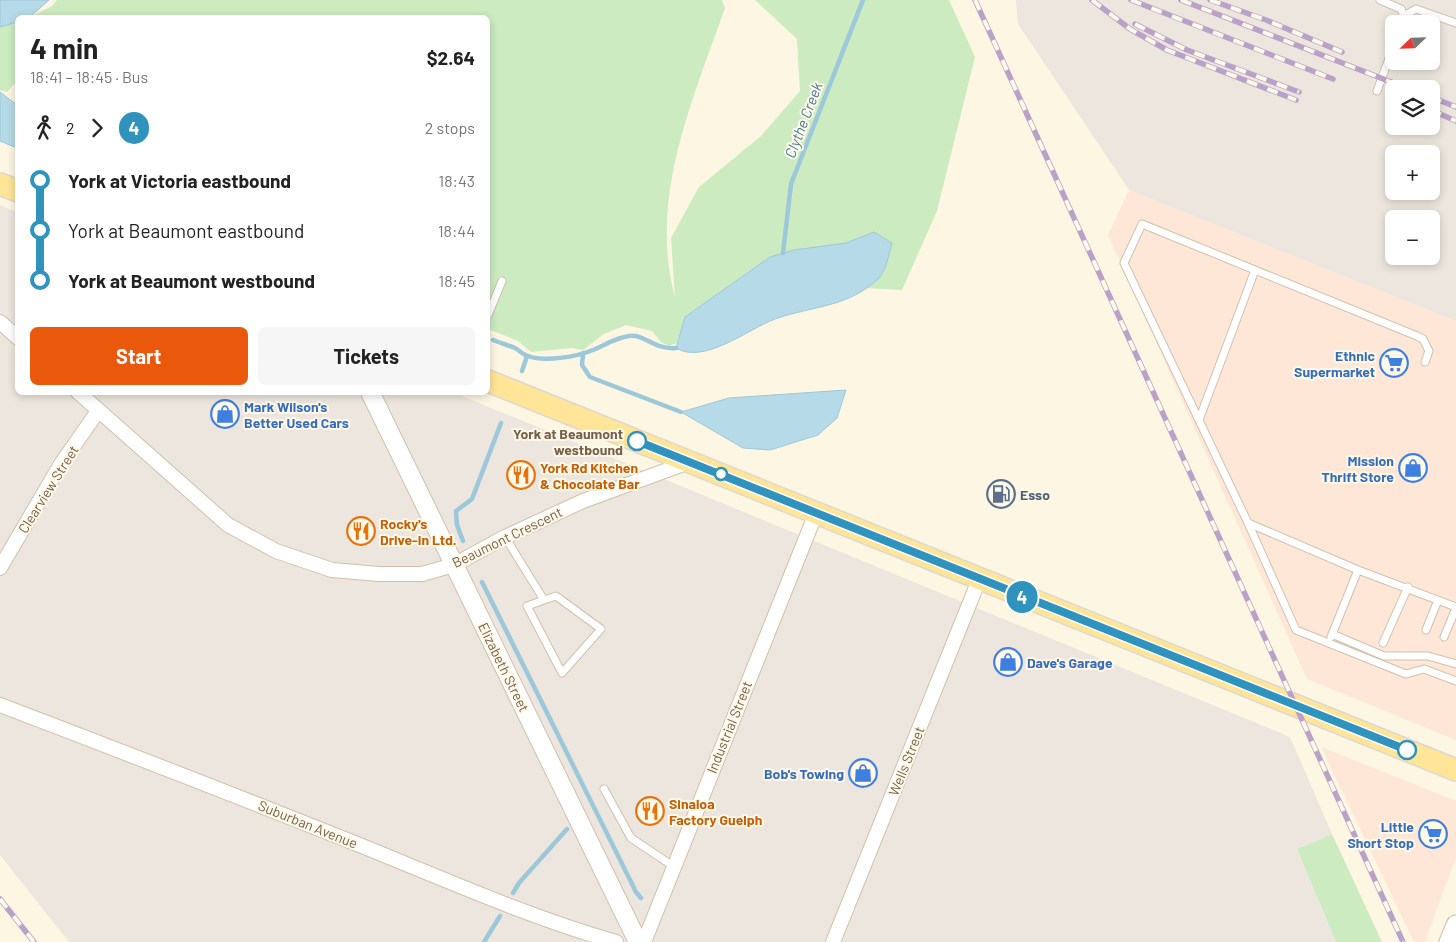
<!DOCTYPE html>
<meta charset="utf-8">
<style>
:root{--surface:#fff;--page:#f6f6f6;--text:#222;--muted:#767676;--accent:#ea580c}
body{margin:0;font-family:Barlow,sans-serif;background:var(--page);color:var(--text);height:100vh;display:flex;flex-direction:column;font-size:19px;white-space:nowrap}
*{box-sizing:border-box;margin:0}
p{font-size:16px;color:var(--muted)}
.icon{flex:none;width:28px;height:28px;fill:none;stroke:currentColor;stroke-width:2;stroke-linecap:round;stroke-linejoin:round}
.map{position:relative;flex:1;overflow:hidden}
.sheet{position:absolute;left:15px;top:15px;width:475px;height:380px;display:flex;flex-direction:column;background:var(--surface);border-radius:8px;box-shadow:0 2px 8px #0003}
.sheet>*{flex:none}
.badge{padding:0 10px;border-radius:16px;font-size:18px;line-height:32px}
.needle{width:32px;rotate:247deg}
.fabs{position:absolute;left:1385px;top:15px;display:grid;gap:10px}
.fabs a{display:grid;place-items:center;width:55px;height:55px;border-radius:8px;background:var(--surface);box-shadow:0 2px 8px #0003;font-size:25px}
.map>.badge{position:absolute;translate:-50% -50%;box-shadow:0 0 0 2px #fff}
.legs{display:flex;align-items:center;gap:8px;height:55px;padding:0 15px;font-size:16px}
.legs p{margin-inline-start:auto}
.head{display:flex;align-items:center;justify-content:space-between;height:85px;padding:0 15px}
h1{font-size:28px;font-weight:700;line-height:38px}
.button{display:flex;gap:10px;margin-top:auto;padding:10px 15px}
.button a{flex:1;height:58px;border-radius:8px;background:var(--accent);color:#fff;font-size:20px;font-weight:700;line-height:58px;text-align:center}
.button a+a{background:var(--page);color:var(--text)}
ul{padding:0 15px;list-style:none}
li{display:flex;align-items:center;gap:18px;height:50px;font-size:19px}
li i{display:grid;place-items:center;width:8px;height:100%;margin:0 6px;background:currentColor}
li i::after{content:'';width:12px;height:12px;margin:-6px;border:4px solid;border-radius:50%;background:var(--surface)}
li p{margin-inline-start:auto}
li:first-child i{background:linear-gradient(#0000 50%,currentColor 0)}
li:last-child i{background:linear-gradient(currentColor 50%,#0000 0)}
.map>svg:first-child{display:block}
.commercial{fill:#fee7d6}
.industrial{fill:#ece6de;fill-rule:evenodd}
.green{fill:#ccebc1}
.water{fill:#b6dae7;stroke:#9cc8d9}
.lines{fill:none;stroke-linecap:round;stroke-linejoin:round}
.stream{stroke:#9cc8d9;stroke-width:4.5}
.service-casing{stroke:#d1c1ac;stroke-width:9}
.minor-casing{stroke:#d1c1ac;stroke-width:16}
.tertiary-casing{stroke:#d1c1ac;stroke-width:20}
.secondary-casing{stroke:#d2bfa6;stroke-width:21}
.primary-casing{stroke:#ded8d3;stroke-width:24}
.service{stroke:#fff;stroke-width:7}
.minor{stroke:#fff;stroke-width:14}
.tertiary{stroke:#fff;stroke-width:18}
.secondary{stroke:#fff;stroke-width:19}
.primary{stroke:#fee598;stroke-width:21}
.rail-casing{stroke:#baa1c7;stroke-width:5.5}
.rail{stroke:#fff9ea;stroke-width:4;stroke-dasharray:11;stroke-linecap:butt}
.line-1-casing{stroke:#fff;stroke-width:11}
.line-1{stroke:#2f93be;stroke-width:8}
.stop-1-dot{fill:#fff;stroke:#2f93be;stroke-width:2.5}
.labels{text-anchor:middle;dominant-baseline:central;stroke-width:4;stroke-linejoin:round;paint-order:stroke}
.shop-label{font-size:14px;font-weight:bold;fill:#366cbe;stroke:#fff9ea;text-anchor:end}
.stop-label{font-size:14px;font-weight:bold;fill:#765e48;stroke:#fff9ea;text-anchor:end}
.food-label{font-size:14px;font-weight:bold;fill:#c56008;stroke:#fff9ea;text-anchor:start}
.street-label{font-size:14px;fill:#765e48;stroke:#fff9ea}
.service-label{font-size:14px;font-weight:bold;fill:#4e5e75;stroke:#fff9ea;text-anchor:start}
.water-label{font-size:15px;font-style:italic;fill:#437a92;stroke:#fff9ea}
</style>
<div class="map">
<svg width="1456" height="942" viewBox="0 0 1456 942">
<rect width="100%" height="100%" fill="#fdf6e3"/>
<path class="commercial" d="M1129 190 1456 321V740L1307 679 1108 235Z
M1321 747 1456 801V857L1425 942H1414Z"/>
<path class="industrial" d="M1016 0H1456V321L1129 190 1018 24ZM1394 24H1431V61H1394ZM1394 89H1431V126H1394ZM1394 154H1431V191H1394ZM1394 219H1431V256H1394Z
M0 205 17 212 18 392 455 393 1290 737 1332 834 1297 849 1336 942H69L0 855Z"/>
<path class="green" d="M57 0H722L725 8C693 99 648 199 675 297L671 238 699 187 761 136 800 91 797 39 755 0H949L975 57 937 211 902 290 865 288 880 277 874 232 846 243 794 250 685 317 677 343 669 346 661 342 652 331 626 325 604 334 583 350 572 348 531 352 518 341 488 329V18H28L52 6Z
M17 22V81L7 92 0 90V27Z
M1332 834 1382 942H1336L1297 849Z"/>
<path class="water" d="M0 0H49L30 17 18 18 17 22 0 27Z
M0 92 17 105V148L0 141Z
M874 232 892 243C889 253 886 272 878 279 847 308 811 306 775 319 748 329 704 365 676 348L685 317 770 257 794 250 846 243Z
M846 390 837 418 818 435 770 450 743 448 681 412 729 398Z"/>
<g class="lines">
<path class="stream" d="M783 253 791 184 863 0
M493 340C500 343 508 345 515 348 519 350 523 355 528 356 545 362 576 357 593 350 605 345 615 338 629 336 646 334 653 350 676 348
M583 353 582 365 590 377 681 412
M522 371 527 356
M463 541 457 525 456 511 472 499 501 423
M482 582 636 892 641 898
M513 893 519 883 567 829
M484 942 500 916"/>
<defs>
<path id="service" d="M1380 0 1401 9 1404 16
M1401 24 1404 16 1416 9 1456 23
M1377 91 1394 45
M488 315 502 281
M1425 362 1429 351 1423 339 1417 336 1142 224 1124 263 1248 523 1296 630 1406 674 1424 669 1456 681
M1199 420 1255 270
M1248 523 1358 570 1456 607
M505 537 544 600 527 606 562 673 601 629 556 596 544 600
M1426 630 1438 600
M1332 634 1384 656H1428L1456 664
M1331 637 1358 570
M1444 637 1456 608
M1383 643 1408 587
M604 789 631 838 673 866"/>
<path id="minor" d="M0 322 18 338
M78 392 228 525 276 551 332 570 379 574H422L454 565 503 538 583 501 689 462
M0 568 61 464 98 411
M0 705C121 751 242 798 362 846 446 880 529 917 616 942
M644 942 816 513
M833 942 979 580"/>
<path id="tertiary" d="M370 392 638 942"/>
<path id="secondary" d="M1449 942 1456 925"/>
<path id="primary" d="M0 184 18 191
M488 381 1456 770"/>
</defs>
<use href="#service" class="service-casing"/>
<use href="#minor" class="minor-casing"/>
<use href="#tertiary" class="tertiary-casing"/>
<use href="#secondary" class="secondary-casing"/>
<use href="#primary" class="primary-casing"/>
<use href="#service" class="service"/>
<use href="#minor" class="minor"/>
<use href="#tertiary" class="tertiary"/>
<use href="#secondary" class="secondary"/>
<use href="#primary" class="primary"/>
<defs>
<path id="rail" d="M975 0 1403 942
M1092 0 1130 29 1167 50 1296 100
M1131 0 1333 79
M1181 0 1409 89
M1210 0 1266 20 1342 52
M1135 24 1187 50 1299 92
M1431 97 1456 107
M1431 110 1456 121
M0 899 34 942"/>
</defs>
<use href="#rail" class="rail-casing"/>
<use href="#rail" class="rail"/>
</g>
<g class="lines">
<defs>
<path id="line-1" d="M637 441 1407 750"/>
</defs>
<use href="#line-1" class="line-1-casing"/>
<use href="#line-1" class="line-1"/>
</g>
<defs>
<symbol id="supermarket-ring" viewBox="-11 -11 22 22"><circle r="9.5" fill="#fff9ea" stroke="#3f7fe0" stroke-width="1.5"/><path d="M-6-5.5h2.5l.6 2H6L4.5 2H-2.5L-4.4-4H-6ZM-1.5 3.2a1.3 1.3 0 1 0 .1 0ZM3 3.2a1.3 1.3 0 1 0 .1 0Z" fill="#3f7fe0"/></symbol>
<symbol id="shop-ring" viewBox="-11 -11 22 22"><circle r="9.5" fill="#fff9ea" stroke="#3f7fe0" stroke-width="1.5"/><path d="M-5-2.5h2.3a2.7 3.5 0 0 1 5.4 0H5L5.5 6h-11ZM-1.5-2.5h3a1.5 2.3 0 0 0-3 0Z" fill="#3f7fe0"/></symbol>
<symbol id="restaurant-ring" viewBox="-11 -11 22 22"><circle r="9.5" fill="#fff9ea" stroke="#e8710a" stroke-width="1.5"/><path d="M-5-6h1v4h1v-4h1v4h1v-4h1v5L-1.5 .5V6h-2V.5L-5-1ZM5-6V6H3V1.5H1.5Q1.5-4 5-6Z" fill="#e8710a"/></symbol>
<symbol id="fuel-ring" viewBox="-11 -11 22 22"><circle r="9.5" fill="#fff9ea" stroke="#5c6f8a" stroke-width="1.5"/><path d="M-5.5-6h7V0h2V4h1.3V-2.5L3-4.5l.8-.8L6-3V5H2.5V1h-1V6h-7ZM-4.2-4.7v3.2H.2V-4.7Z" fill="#5c6f8a"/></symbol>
</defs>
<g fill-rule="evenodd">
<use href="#supermarket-ring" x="1378" y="347" width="32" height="32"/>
<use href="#shop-ring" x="209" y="398" width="32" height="32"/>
<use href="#shop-ring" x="1397" y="452" width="32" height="32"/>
<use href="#restaurant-ring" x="505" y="459" width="32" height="32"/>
<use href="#fuel-ring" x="985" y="478" width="32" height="32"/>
<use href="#restaurant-ring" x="345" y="515" width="32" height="32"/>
<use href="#shop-ring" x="992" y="646" width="32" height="32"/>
<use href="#shop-ring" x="847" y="757" width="32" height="32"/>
<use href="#restaurant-ring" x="634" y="795" width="32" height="32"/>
<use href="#supermarket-ring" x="1417" y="818" width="32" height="32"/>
</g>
<g class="stop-1-dot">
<circle cx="637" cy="441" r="9"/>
<circle cx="721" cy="474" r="6"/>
<circle cx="1407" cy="750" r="9"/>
</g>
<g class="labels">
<g class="shop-label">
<text x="1375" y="355">Ethnic<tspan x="1375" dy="16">Supermarket</tspan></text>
<text x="244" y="406" text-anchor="start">Mark Wilson's<tspan x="244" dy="16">Better Used Cars</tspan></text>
<text x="1394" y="460">Mission<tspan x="1394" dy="16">Thrift Store</tspan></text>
<text x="1027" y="662" text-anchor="start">Dave's Garage</text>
<text x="844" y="773">Bob's Towing</text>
<text x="1414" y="826">Little<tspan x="1414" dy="16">Short Stop</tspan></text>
</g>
<g class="stop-label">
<text x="623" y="433">York at Beaumont<tspan x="623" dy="16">westbound</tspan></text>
</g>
<g class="food-label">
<text x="540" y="467">York Rd Kitchen<tspan x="540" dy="16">&amp; Chocolate Bar</tspan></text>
<text x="380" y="523">Rocky's<tspan x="380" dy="16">Drive-In Ltd.</tspan></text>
<text x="669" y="803">Sinaloa<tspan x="669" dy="16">Factory Guelph</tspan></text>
</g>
<g class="street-label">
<text transform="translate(48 489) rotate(-58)">Clearview Street</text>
<text transform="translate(507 537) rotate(-26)">Beaumont Crescent</text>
<text transform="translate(504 667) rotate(64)">Elizabeth Street</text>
<text transform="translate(729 727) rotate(-68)">Industrial Street</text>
<text transform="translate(906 761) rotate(-68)">Wells Street</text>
<text transform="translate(308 824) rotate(22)">Suburban Avenue</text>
</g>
<g class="service-label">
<text x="1020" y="494">Esso</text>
</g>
<g class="water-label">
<text transform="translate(803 120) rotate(-69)">Clythe Creek</text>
</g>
</g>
</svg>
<div class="fabs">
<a><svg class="needle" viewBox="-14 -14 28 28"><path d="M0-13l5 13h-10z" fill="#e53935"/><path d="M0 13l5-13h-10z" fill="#767676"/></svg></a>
<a><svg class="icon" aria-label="layers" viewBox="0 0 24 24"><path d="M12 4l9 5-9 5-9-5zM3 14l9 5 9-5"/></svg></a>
<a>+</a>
<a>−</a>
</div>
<b class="badge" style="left:1022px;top:597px;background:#2f93be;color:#fff">4</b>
<section class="sheet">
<div class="head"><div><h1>4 min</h1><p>18:41 – 18:45 · Bus</p></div><b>$2.64</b></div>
<div class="legs"><svg class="icon" aria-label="walk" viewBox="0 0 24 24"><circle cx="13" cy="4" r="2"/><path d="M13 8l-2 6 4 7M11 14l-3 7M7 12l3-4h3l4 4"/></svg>2<svg class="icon" aria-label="forward" viewBox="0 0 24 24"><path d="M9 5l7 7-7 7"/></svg><b class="badge" style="background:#2f93be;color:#fff">4</b><p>2 stops</p></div>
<ul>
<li><i style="color:#2f93be"></i><b>York at Victoria eastbound</b><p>18:43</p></li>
<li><i style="color:#2f93be"></i><span>York at Beaumont eastbound</span><p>18:44</p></li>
<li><i style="color:#2f93be"></i><b>York at Beaumont westbound</b><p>18:45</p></li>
</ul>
<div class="button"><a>Start</a><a>Tickets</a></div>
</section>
</div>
